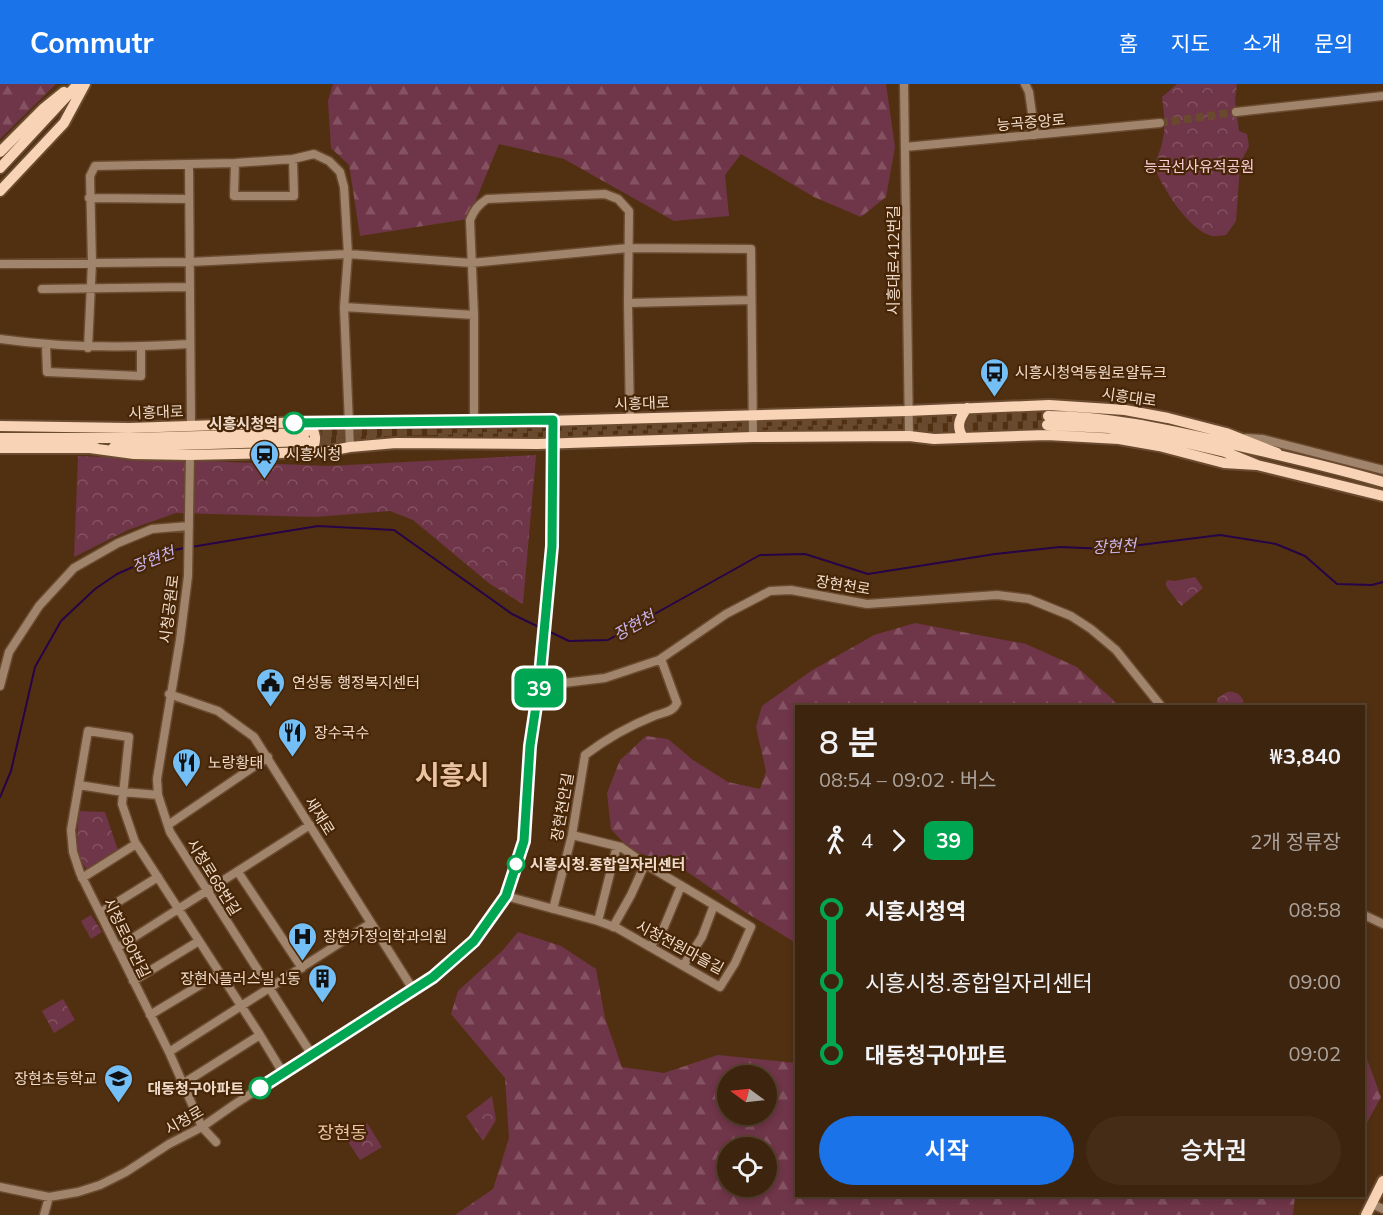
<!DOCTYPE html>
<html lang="ko">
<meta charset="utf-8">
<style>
:root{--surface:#3d240e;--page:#442c17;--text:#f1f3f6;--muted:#ada49e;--line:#56412e;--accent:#1a73e8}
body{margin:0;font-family:Mulish,"Noto Sans KR",sans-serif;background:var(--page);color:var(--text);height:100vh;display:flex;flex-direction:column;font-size:22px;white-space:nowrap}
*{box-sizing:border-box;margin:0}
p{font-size:20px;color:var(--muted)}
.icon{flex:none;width:33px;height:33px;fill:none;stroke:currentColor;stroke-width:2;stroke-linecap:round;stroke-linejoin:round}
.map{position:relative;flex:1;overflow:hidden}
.side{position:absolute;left:795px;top:621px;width:570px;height:492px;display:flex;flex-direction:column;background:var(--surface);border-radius:0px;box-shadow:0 3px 9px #0003,0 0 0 2px var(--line)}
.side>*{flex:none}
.badge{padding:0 12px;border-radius:9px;font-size:21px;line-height:39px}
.needle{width:39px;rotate:285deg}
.controls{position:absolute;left:717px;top:981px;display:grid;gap:12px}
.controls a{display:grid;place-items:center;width:60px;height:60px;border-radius:50%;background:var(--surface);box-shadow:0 3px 9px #0003,0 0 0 2px var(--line);font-size:30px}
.map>.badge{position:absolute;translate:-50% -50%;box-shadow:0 0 0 3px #fff}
.legs{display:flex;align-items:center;gap:9px;height:66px;padding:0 24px;font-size:20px}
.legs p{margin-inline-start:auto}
.overview{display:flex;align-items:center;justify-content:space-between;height:102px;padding:0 24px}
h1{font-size:33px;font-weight:600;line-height:45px}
.button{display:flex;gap:12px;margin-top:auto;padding:12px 24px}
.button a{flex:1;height:69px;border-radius:36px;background:var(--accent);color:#fff;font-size:24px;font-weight:600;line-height:69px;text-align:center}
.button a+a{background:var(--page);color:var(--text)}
ul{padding:0 24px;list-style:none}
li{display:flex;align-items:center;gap:21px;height:72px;font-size:22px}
li i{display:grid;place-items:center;width:9px;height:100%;margin:0 8px;background:currentColor}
li i::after{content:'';width:15px;height:15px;margin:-8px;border:4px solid;border-radius:50%;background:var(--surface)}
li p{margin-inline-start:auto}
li:first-child i{background:linear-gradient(#0000 50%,currentColor 0)}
li:last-child i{background:linear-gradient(currentColor 50%,#0000 0)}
header{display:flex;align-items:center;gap:36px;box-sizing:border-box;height:84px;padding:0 30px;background:var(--accent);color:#fff}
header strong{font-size:28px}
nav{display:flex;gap:33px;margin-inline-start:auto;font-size:21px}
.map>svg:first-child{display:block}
.forest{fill:url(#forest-firs);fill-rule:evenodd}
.park{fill:url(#park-crowns)}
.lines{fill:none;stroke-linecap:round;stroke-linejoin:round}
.stream{stroke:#260447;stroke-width:2}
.minor-tunnel{stroke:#694a2e;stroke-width:8;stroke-dasharray:8 4;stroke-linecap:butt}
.major-tunnel{stroke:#694a2e;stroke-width:10;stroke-dasharray:10 5;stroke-linecap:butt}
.minor-casing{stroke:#6a4b30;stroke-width:11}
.major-casing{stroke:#6a4b30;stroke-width:14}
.minor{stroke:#a1846c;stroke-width:8}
.major{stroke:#f8d3b6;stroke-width:10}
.line-1-casing{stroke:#fff;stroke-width:14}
.line-1{stroke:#00a651;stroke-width:9}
.stop-1-dot{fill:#fff;stroke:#00a651;stroke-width:3}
.labels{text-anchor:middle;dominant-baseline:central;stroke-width:4.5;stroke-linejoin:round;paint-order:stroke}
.street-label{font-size:15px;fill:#f0dbcb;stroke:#462606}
.park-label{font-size:15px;fill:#fdcdda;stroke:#462606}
.poi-label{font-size:15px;fill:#f0dbcb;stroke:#462606;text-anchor:start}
.stop-label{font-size:15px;font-weight:bold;fill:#f0dbcb;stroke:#462606;text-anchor:end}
.water-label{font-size:16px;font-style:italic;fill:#cab5f0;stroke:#462606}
.quarter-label{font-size:18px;fill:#ecc3a2;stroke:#462606}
.town-label{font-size:27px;font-weight:bold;fill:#ecc3a2;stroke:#462606}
</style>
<header>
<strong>Commutr</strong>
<nav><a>홈</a><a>지도</a><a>소개</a><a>문의</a></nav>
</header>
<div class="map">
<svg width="1383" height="1131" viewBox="0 0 1383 1131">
<defs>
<pattern id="forest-firs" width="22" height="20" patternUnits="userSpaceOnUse" patternTransform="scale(1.5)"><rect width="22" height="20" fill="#6f3548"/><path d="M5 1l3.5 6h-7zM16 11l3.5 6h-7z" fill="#845261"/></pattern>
<pattern id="park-crowns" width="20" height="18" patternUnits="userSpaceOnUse" patternTransform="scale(1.5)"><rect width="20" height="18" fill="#6f3548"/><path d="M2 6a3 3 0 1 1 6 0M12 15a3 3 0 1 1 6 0" fill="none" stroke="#845261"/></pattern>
</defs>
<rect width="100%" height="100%" fill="#513012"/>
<path class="forest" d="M0 0H56L0 55Z
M333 0H886L895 63 886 113 861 133 814 113 741 70 725 91 729 132 674 137 564 75 499 60 468 135 360 152 349 81 331 64 328 17Z
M915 539 1026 560 1077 583 1120 622H796V859L745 828 679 782 630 766 611 745 607 709 620 676 646 652 668 655 693 676 728 698 760 705 766 687 756 643 762 622 811 587 874 551Z
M518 848 561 862 596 885 605 934 622 983 664 989 718 971 796 979V1112H1295L1293 1131H455L493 1105 509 1054 505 994 451 930 458 907 503 866ZM728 992H766V1030H728ZM728 1064H766V1102H728Z
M1364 967 1381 1013 1364 1044Z"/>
<path class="park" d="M1177 0H1237L1235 17 1239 47 1247 50 1249 62 1240 80 1236 137 1226 151C1222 151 1216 153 1212 152 1188 146 1162 103 1154 82 1166 53 1166 44 1162 13Z
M536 371 523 520 490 500 413 436 390 427 315 433 176 429 128 446 74 473 78 372 329 382Z
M1195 493 1203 504 1181 522 1166 502V498L1168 496 1175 497Z
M1227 608C1237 607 1244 612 1244 622H1216L1218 614Z
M79 727 105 728 118 766 88 786C73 773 78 745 79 727Z
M91 831 102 848 91 855 81 837Z
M63 915 75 936 54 949 42 927Z
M492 1012 496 1036 483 1057 466 1032Z
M367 1039 382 1063 360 1076 345 1053Z"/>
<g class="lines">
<path class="stream" d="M191 463 318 442 394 446 512 530 543 545
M548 547 569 557 608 556 760 471 805 470 868 490 995 470 1060 463 1108 465 1220 451 1276 460 1305 472 1337 500 1372 501 1383 498
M0 713 11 687 35 583 61 537 95 505 117 490 169 467 185 464"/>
<path class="minor-tunnel" d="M1160 39 1236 28"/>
<path class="major-tunnel" d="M307 349 1048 332
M438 354 1047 341
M306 357 384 356"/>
<defs>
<path id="minor" d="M904 0 909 352
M1025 0 1029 8 1035 51
M1236 28 1383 12
M905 63 1160 39
M235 79 234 112H294L293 75
M189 80 191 342
M89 114 189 115
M0 180 190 178 348 170 471 179 628 164 751 165 753 353
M42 205 189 203
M344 223 474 231
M0 255C64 264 125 264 189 260
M46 262 47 288 141 292V263
M88 264 92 179 90 92 95 82 235 79 293 75 314 70 329 77 340 88 344 103 348 170 344 223 350 363
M630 334 628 219 751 216
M474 338V231L470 136C474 126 478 121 487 115L605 110 618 115 629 127 628 219
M1246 354 1263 355 1383 386
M190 371 188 492 180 556 157 695 158 711 170 748 312 971
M0 602 9 568 39 522 74 484 118 459 152 445 189 442
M539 602 605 594 659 576 726 530 770 507 791 506 867 520 997 511 1029 515 1071 532 1091 545 1116 566 1161 622
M169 610 218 627 254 653 414 907
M79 701 123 708 158 711
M168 741 268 673
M238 788 302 884
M82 794 136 760
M506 812 598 837 617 844 720 903 735 879 751 843 645 780 621 763 572 751
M553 825 572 751 585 671C606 655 629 642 654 632 664 628 672 629 677 619L661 575
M100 829 158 793
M1364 831 1383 840
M598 837 617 762
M613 843 631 811 645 780
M650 863 664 843 681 802
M117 864 310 741
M683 882 702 853 714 821
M133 897 199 857
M150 931 220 889
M169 968 371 839
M184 999 260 951
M216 1058 202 1043 169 968 80 789 73 768 71 746 88 647 129 653 122 720 135 758 260 951 283 989
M0 1103 49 1113 78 1108 100 1101 126 1088 169 1060 202 1043 235 1020 433 893 474 857 506 812 524 757 530 662 539 602 540 574 546 536 552 462 553 337
M1372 1120 1383 1125
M44 1131 49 1113"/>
<path id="major" d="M0 68 43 25 64 8
M0 84 78 0
M0 107 64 39 85 0
M1048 332C1108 332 1165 345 1223 358 1277 371 1330 382 1383 398
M308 338C316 349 318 357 310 368
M1047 341 1109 344 1152 351 1225 368 1257 381 1383 412
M0 342 129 344 308 338H507L907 327 1049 321 1125 326 1168 334 1226 349 1277 369
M0 354H132L305 349
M963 354C956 342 959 335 967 324
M114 363 306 357
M0 364H96
M90 364 134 370 190 371 324 368 350 363 396 359 538 360 753 353 909 352 934 355 1047 351 1119 355 1159 362 1224 379 1257 381
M1366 1131 1383 1097"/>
</defs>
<use href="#minor" class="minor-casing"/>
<use href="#major" class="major-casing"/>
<use href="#minor" class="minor"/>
<use href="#major" class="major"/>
</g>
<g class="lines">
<defs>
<path id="line-1" d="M260 1004 433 893 474 857 506 812 524 757 530 662 539 602 552 462 553 336 294 339"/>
</defs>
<use href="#line-1" class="line-1-casing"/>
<use href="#line-1" class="line-1"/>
</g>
<defs>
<symbol id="bus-pin" viewBox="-11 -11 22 30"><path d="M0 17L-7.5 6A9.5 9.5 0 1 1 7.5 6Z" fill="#74c0f6" stroke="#462606"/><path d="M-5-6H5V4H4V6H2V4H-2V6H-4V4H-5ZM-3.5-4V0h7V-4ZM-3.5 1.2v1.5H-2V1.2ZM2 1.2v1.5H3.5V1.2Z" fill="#111"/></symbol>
<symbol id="station-pin" viewBox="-11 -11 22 30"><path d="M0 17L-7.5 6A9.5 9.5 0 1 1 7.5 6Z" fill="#74c0f6" stroke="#462606"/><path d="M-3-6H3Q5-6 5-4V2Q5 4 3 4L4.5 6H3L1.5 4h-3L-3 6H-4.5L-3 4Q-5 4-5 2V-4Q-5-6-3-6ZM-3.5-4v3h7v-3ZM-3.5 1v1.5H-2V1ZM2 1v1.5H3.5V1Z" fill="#111"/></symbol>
<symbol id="civic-pin" viewBox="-11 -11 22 30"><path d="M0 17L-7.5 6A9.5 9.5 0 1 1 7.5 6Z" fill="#74c0f6" stroke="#462606"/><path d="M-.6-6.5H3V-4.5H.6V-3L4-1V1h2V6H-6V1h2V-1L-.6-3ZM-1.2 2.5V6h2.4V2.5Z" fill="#111"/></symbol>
<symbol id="restaurant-pin" viewBox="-11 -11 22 30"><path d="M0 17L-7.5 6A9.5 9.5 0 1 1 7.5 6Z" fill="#74c0f6" stroke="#462606"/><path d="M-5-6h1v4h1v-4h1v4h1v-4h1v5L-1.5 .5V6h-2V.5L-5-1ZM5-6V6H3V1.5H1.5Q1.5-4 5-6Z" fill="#111"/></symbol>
<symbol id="hospital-pin" viewBox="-11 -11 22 30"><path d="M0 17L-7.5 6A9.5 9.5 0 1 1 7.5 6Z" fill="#74c0f6" stroke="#462606"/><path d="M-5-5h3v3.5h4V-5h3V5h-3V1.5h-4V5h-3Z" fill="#111"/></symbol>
<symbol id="building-pin" viewBox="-11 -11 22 30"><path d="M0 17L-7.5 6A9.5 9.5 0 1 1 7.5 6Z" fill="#74c0f6" stroke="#462606"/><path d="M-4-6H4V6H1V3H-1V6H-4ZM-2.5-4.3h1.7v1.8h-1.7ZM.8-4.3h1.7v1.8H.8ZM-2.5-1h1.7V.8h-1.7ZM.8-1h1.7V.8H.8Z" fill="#111"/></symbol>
<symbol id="school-pin" viewBox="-11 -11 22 30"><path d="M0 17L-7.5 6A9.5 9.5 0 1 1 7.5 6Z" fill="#74c0f6" stroke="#462606"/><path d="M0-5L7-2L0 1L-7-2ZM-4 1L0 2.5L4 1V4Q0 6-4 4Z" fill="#111"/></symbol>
</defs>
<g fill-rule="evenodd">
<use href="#bus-pin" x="978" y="272" width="33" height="45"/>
<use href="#station-pin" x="248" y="354" width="33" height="45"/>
<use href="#civic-pin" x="254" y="582" width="33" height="45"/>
<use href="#restaurant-pin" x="276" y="632" width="33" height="45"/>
<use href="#restaurant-pin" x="170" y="662" width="33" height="45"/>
<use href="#hospital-pin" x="286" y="836" width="33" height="45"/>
<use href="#building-pin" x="306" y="878" width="33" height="45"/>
<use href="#school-pin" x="102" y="978" width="33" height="45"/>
</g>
<g class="stop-1-dot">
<circle cx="294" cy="339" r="10"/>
<circle cx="516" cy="780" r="8"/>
<circle cx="260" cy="1004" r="10"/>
</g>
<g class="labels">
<g class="street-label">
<text transform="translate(1031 38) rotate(-5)">능곡중앙로</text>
<text transform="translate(893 176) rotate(-90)">시흥대로412번길</text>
<text transform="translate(1129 313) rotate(8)">시흥대로</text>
<text transform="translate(642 319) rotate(-2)">시흥대로</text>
<text transform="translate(156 328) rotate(-2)">시흥대로</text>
<text transform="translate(843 501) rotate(9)">장현천로</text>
<text transform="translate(169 525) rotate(-83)">시청공원로</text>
<text transform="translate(562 723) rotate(-80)">장현천안길</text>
<text transform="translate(320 732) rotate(58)">새재로</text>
<text transform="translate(214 793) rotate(58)">시청로68번길</text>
<text transform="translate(127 854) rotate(64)">시청로80번길</text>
<text transform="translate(680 863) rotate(28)">시청전원마을길</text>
<text transform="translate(184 1036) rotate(-30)">시청로</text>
</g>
<g class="park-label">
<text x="1199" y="82">능곡선사유적공원</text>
</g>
<g class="poi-label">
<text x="1015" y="288">시흥시청역동원로얄듀크</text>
<text x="286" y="370">시흥시청</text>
<text x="292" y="598">연성동 행정복지센터</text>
<text x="314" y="648">장수국수</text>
<text x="208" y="678">노랑황태</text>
<text x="323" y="852">장현가정의학과의원</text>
<text x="301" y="894" text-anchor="end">장현N플러스빌 1동</text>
<text x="97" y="994" text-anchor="end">장현초등학교</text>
</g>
<g class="stop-label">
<text x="278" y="339">시흥시청역</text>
<text x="530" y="780" text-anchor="start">시흥시청.종합일자리센터</text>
<text x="244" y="1004">대동청구아파트</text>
</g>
<g class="water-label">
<text transform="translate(1114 462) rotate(-3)">장현천</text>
<text transform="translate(153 475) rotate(-21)">장현천</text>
<text transform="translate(634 541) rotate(-29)">장현천</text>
</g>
<g class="quarter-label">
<text x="342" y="1048">장현동</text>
</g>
<g class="town-label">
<text x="452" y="691">시흥시</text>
</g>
</g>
</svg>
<div class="controls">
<a><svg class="needle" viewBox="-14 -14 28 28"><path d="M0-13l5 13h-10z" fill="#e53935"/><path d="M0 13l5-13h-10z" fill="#ada49e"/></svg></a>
<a><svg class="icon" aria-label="locate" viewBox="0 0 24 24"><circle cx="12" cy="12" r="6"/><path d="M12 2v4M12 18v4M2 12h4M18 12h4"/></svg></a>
</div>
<b class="badge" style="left:539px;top:604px;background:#00a651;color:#fff">39</b>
<section class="side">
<div class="overview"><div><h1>8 분</h1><p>08:54 – 09:02 · 버스</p></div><b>₩3,840</b></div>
<div class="legs"><svg class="icon" aria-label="walk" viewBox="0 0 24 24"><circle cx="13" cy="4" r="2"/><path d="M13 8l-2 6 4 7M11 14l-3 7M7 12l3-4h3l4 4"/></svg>4<svg class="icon" aria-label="forward" viewBox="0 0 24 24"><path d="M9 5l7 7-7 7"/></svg><b class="badge" style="background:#00a651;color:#fff">39</b><p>2개 정류장</p></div>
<ul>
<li><i style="color:#00a651"></i><b>시흥시청역</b><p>08:58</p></li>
<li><i style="color:#00a651"></i><span>시흥시청.종합일자리센터</span><p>09:00</p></li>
<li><i style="color:#00a651"></i><b>대동청구아파트</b><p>09:02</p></li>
</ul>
<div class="button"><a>시작</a><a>승차권</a></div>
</section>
</div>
